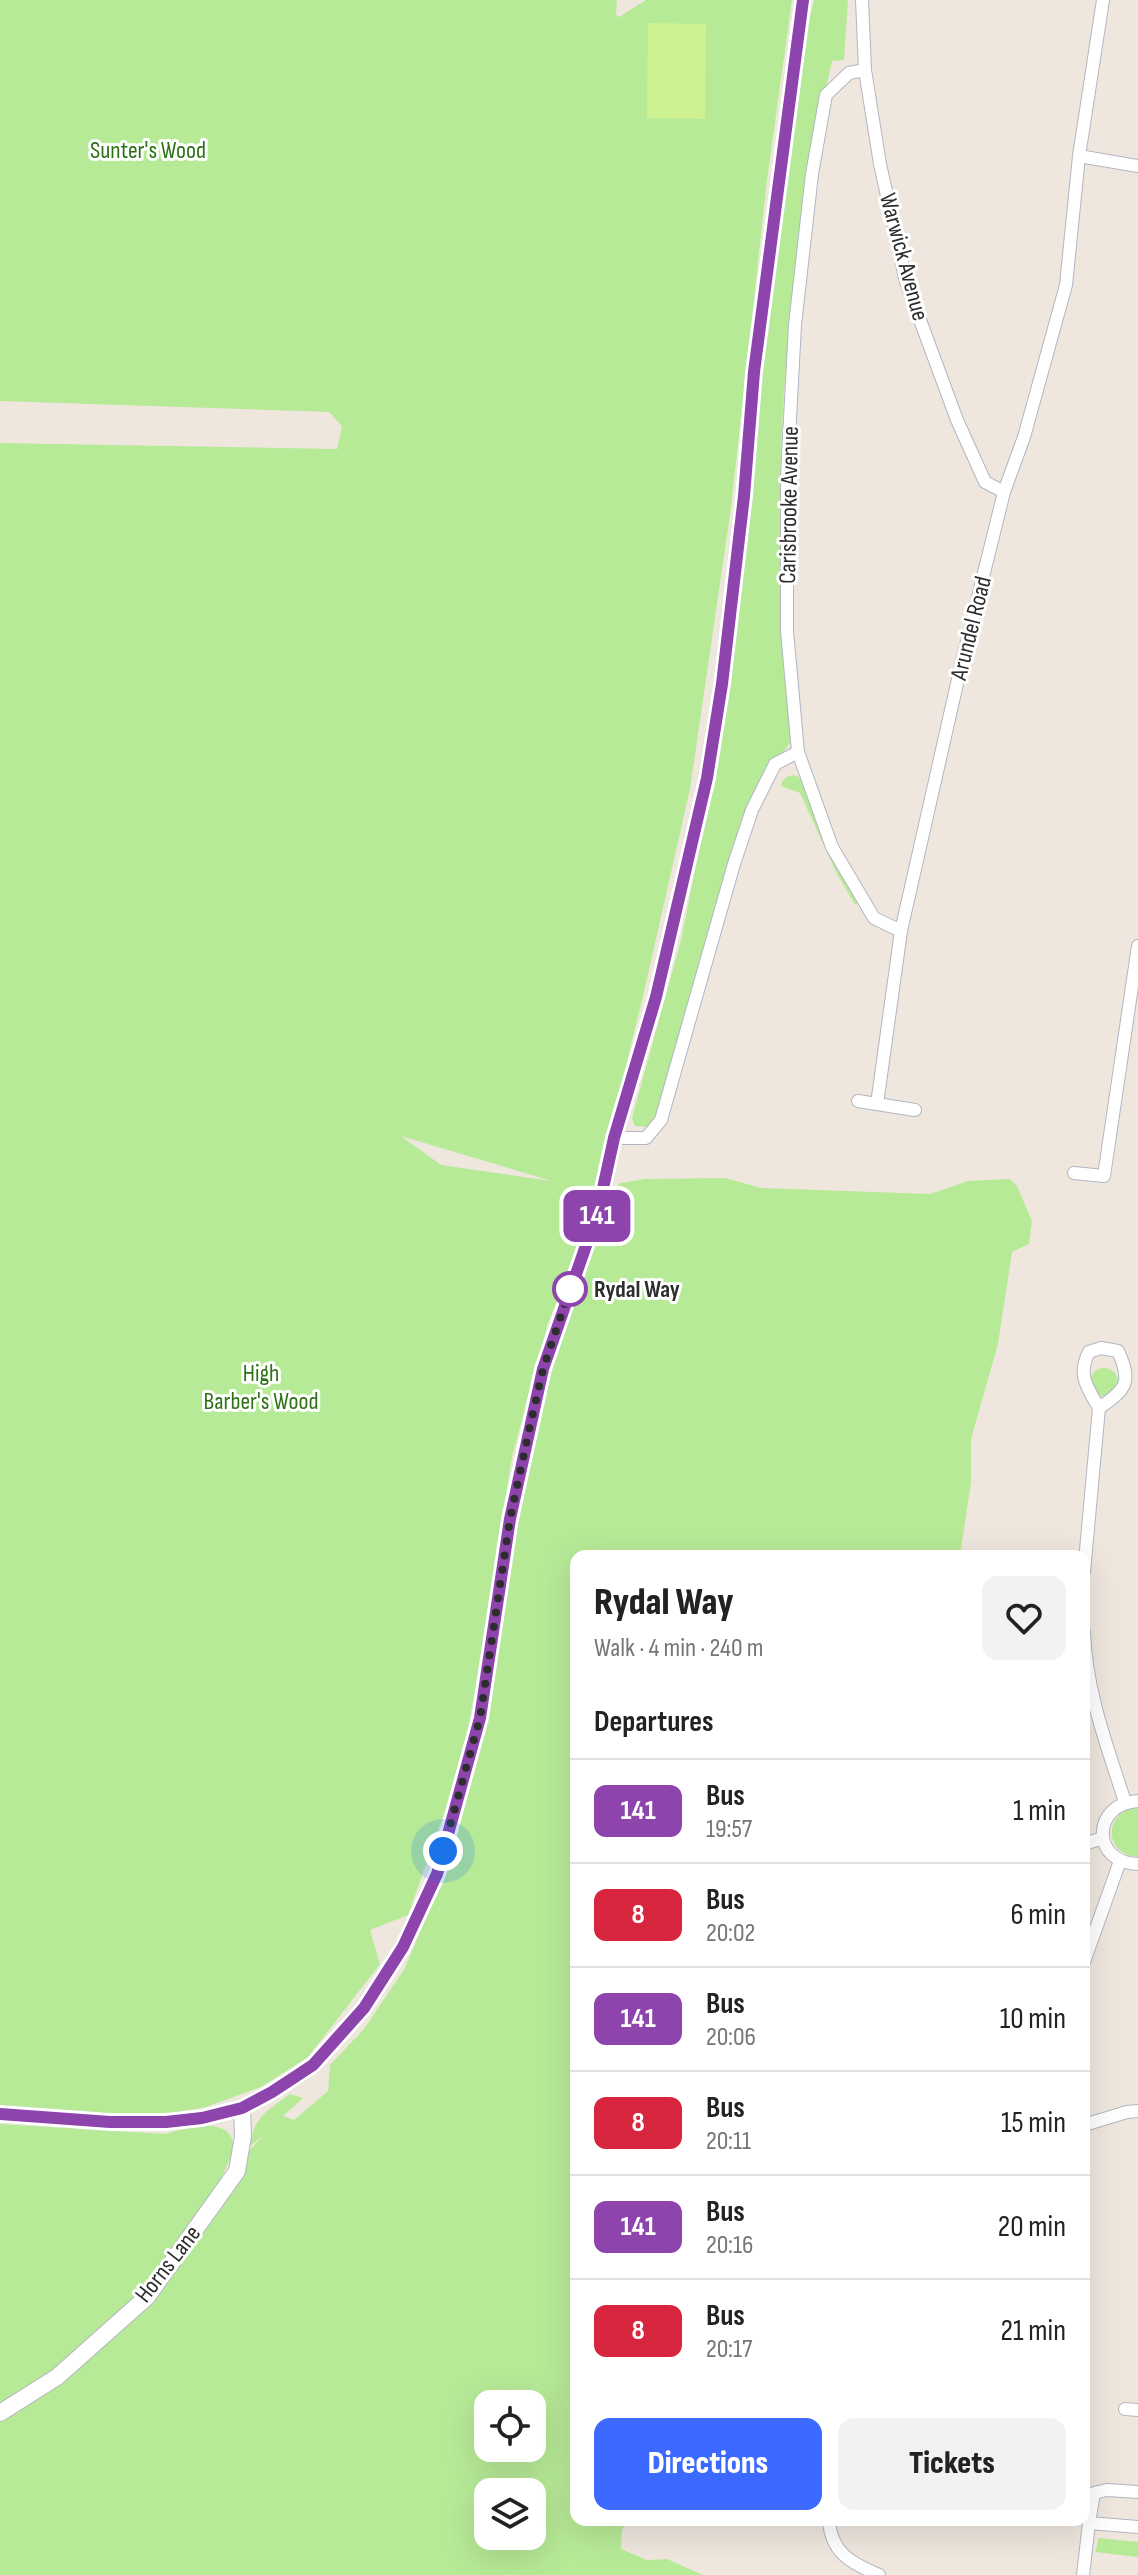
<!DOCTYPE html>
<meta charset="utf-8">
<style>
:root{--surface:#fff;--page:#f2f2f2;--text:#222;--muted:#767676;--line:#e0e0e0;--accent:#3c69ff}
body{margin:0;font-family:"Sofia Sans Condensed",sans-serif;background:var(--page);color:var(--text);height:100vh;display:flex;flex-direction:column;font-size:30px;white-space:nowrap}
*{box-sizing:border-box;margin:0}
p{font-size:26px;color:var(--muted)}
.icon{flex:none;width:44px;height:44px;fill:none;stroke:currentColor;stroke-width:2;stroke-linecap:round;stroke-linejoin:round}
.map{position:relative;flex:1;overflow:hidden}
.sheet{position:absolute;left:570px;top:1550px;width:520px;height:976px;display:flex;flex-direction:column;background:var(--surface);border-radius:16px;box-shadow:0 8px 32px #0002}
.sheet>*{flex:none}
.badge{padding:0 16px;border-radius:12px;font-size:28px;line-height:52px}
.controls{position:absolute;left:474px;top:2390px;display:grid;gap:16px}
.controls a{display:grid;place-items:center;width:72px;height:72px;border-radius:16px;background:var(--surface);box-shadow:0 8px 32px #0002;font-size:40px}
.you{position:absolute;width:40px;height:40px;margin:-20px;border:6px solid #fff;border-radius:50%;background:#1a73e8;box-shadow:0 0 0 12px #1a73e833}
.map>.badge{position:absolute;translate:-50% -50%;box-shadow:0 0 0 4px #fff}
h2{padding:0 24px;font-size:30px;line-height:72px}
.round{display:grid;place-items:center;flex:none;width:84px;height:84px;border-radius:16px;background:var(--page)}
.headline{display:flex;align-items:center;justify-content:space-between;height:136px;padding:0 24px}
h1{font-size:38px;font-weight:800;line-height:60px}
.action{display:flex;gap:16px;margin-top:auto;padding:16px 24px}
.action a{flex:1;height:92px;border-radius:16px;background:var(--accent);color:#fff;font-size:32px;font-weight:800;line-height:92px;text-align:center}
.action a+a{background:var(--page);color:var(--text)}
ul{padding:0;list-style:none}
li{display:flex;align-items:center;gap:24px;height:104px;padding:0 24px;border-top:2px solid var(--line)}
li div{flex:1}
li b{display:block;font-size:30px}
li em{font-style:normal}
li .badge{min-width:88px;font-weight:700;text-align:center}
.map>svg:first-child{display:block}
.green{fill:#b7ea97;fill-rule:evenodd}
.pitch{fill:#cef292}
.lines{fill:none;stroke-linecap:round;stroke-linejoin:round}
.minor-casing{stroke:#b2b6c1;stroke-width:14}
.tertiary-casing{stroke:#b2b6c1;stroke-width:18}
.minor{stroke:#fff;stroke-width:12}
.tertiary{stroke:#fff;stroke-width:16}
.line-casing{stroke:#fff;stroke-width:18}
.line{stroke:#8e44ad;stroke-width:12}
.walk{stroke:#2d2d2d;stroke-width:8;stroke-dasharray:0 14.4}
.stop-dot{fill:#fff;stroke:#8e44ad;stroke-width:4}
.labels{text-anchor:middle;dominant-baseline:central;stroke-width:6;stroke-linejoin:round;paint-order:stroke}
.park-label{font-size:24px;fill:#2c7214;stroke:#fff}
.street-label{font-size:24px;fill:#2d2d2d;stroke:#fff}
.stop-label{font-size:24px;font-weight:bold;fill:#2d2d2d;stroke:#fff;text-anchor:start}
</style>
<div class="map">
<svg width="1138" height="2575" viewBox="0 0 1138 2575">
<rect width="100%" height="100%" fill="#efe7de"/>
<path class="green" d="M0 0H617L616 15 619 17 646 0H792L767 180 731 508 690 789 644 992 585 1232 548 1323 512 1457 480 1661 462 1763 408 1915 370 1930 380 1964 308 2057 261 2087 206 2107 166 2114 90 2113 0 2106V443L337 449 342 426 329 412 0 401ZM401 1136 552 1181 441 1165Z
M814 0H848L844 60 832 61C783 283 765 513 793 739L761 782 660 1114 648 1127 635 1126 632 1118 681 940 716 766 767 286 799 61Z
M794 775 800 778 803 786 808 785 860 901 855 905 835 870 800 793 781 786C783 778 786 776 794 775Z
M725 1178 761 1188 930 1194 968 1181 1010 1179 1017 1186 1032 1221 1029 1244 1012 1252 998 1344 971 1439V1482L960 1556H576V2520H628L622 2530 621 2549 647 2560 667 2559 703 2575H0V2124L166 2134C183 2128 232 2115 233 2145 233 2157 224 2170 220 2181L262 2137 250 2146C254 2116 267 2111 290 2094L303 2098 283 2116 294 2120 328 2091 330 2065 364 2029 405 1968 444 1874 458 1829 475 1766 515 1520 550 1369 606 1200 620 1183 645 1179ZM488 2404H532V2448H488ZM488 2492H532V2536H488Z
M1090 1382a14 14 0 1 1 28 0a14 14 0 1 1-28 0Z
M1138 1807V1857C1103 1854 1103 1812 1138 1807Z
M1099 2538 1138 2542V2557L1095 2552Z"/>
<path class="pitch" d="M648 23 706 24 705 119 647 118Z"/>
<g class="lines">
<defs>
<path id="minor" d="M862 0 865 70 880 164 906 282 957 420 985 482 1004 492
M865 70 849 73 826 95 812 174 795 325 787 475V631L798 752 832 847 874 918 901 931
M1079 156 1138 166
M858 1101 915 1110
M877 1104 901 931 961 666 1004 492 1024 437 1066 285 1079 156 1103 0
M614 1138H646L661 1120 734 864 752 810 775 764 798 752
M1074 1173 1104 1176 1138 946
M1084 1572 1099 1408C1087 1387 1077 1375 1089 1352L1101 1348 1118 1351C1132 1382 1127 1389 1099 1408
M1084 1632C1086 1691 1107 1746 1125 1802
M1138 1801C1091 1804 1091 1863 1138 1864
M1084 1844 1103 1838
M1084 1962 1120 1861
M1084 2125 1127 2112 1138 2111
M1125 2409 1138 2410
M1138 2492 1107 2490 1094 2493 1089 2523 1138 2527
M829 2520C831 2553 851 2563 879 2575
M1083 2575 1089 2523"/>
<path id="tertiary" d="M0 2114 110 2122H166L202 2118 242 2108 272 2092 313 2065 364 2008 403 1947 437 1874 480 1718 510 1519 543 1369 598 1211 614 1138 656 997 707 778 722 684 744 496 754 372 803 0
M0 2413 57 2377 147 2297 237 2171 243 2136 242 2108"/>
</defs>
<use href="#minor" class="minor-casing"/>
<use href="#tertiary" class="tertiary-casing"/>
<use href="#minor" class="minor"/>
<use href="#tertiary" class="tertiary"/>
</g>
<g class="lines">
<defs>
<path id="line" d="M0 2114 110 2122H166L202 2118 242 2108 272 2092 313 2065 364 2008 403 1947 437 1874 480 1718 510 1519 543 1369 598 1211 614 1138 656 997 707 778 722 684 744 496 754 372 803 0"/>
</defs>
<use href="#line" class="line-casing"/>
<use href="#line" class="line"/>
<path class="walk" d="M443 1851 480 1718 510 1519 530 1426 543 1369 570 1289"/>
</g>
<circle class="stop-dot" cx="570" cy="1289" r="16"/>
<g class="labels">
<g class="park-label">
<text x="148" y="150">Sunter's Wood</text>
<text x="261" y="1373">High<tspan x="261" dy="28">Barber's Wood</tspan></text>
</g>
<g class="street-label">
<text transform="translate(904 257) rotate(75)">Warwick Avenue</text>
<text transform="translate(789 505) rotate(-89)">Carisbrooke Avenue</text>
<text transform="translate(971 628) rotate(-76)">Arundel Road</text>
<text transform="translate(168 2264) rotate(-52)">Horns Lane</text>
</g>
<g class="stop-label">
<text x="594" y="1289">Rydal Way</text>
</g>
</g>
</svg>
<div class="controls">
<a><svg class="icon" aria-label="locate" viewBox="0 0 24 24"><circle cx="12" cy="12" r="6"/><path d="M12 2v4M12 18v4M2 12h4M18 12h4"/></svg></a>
<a><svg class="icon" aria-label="layers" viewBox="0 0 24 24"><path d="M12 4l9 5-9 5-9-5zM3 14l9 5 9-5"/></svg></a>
</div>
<div class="you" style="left:443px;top:1851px"></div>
<b class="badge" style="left:597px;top:1216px;background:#8e44ad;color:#fff">141</b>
<section class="sheet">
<div class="headline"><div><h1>Rydal Way</h1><p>Walk · 4 min · 240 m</p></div><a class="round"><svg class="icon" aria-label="heart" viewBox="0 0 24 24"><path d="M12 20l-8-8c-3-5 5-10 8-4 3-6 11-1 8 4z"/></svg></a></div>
<h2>Departures</h2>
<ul>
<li><span class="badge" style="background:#8e44ad;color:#fff">141</span><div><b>Bus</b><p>19:57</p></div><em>1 min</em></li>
<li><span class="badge" style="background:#d7263d;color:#fff">8</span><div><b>Bus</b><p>20:02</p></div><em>6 min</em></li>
<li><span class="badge" style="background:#8e44ad;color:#fff">141</span><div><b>Bus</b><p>20:06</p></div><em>10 min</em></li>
<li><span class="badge" style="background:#d7263d;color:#fff">8</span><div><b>Bus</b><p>20:11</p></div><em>15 min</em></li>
<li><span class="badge" style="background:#8e44ad;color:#fff">141</span><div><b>Bus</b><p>20:16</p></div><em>20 min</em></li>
<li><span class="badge" style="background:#d7263d;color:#fff">8</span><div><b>Bus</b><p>20:17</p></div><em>21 min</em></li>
</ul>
<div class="action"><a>Directions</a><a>Tickets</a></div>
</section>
</div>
